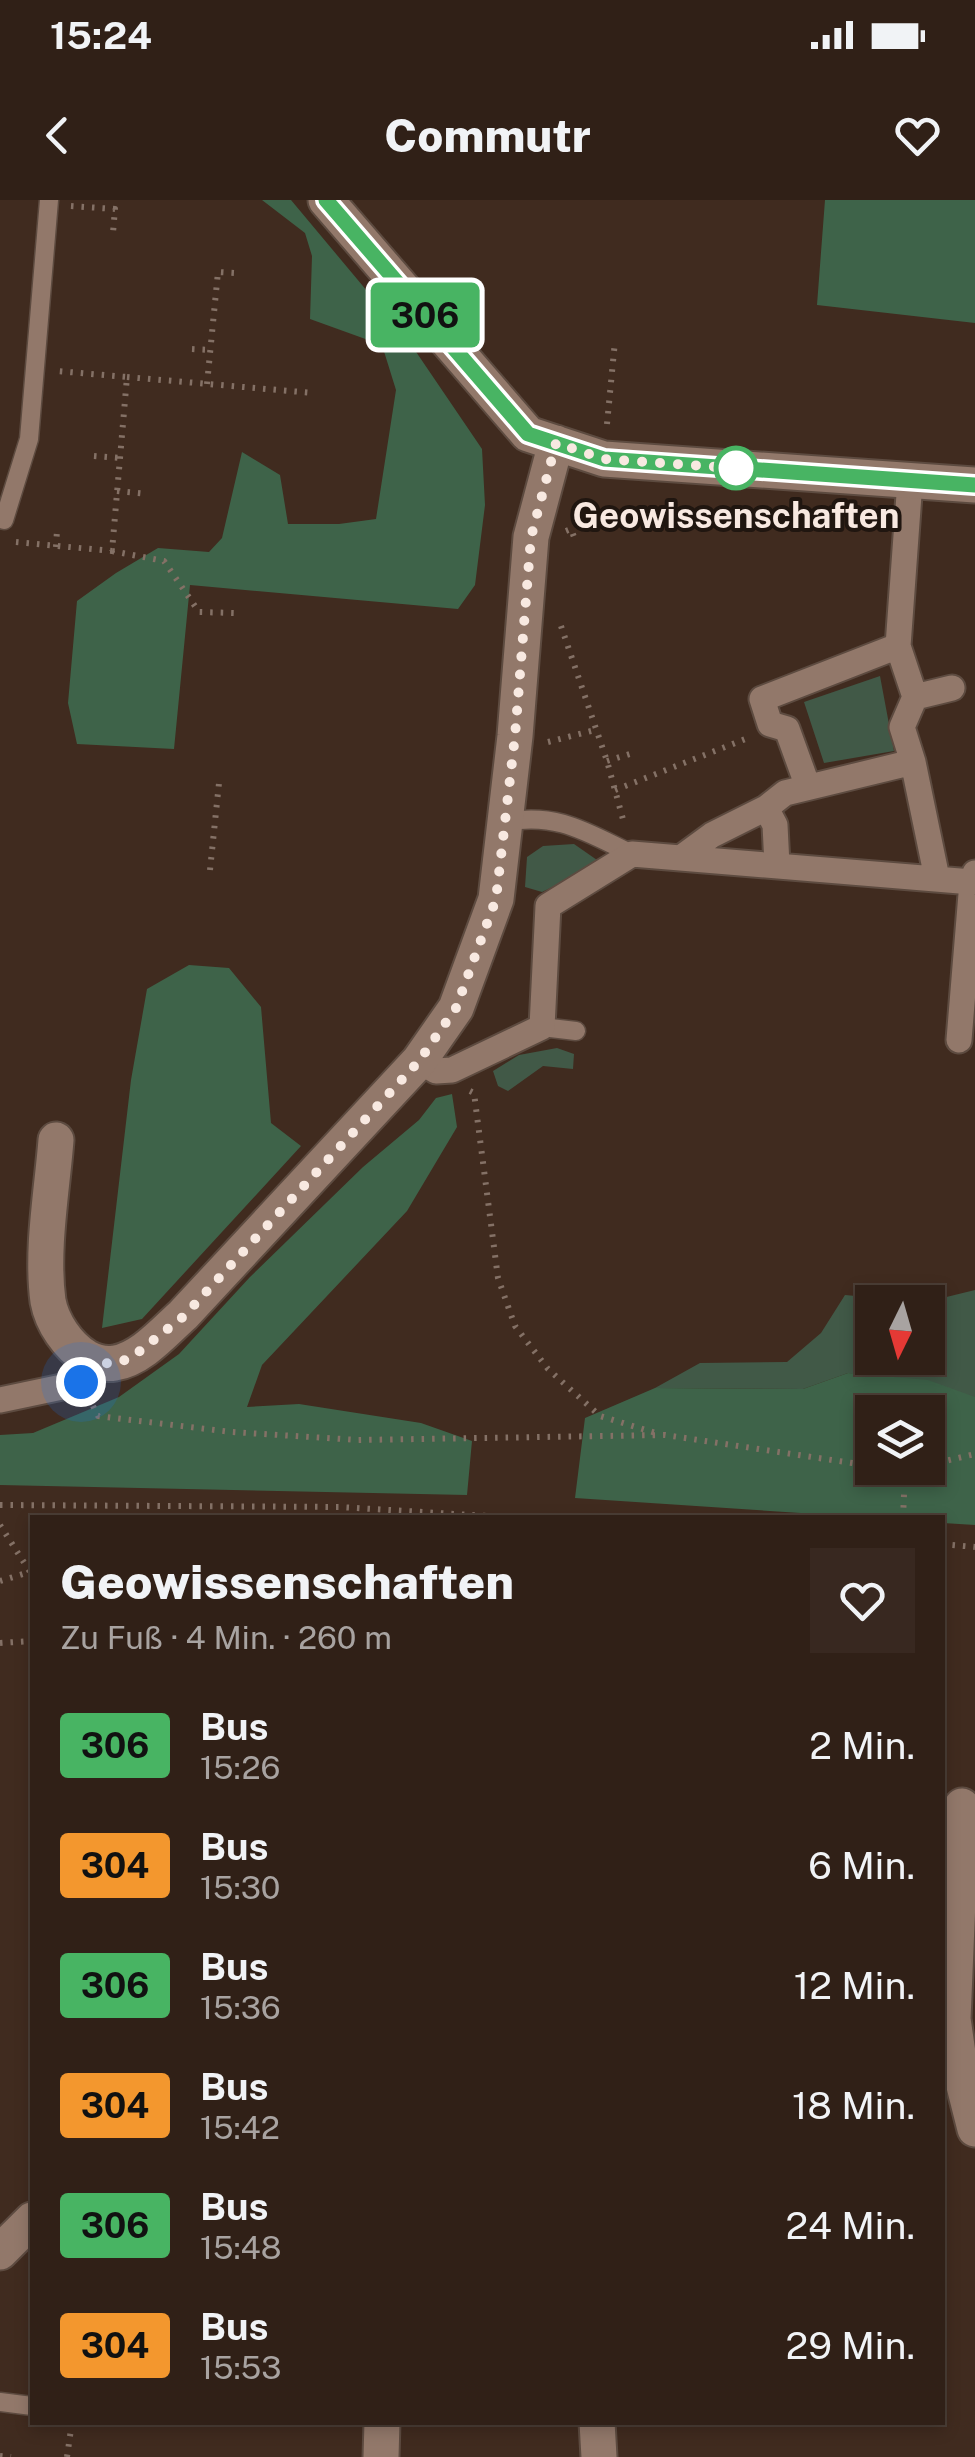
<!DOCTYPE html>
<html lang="de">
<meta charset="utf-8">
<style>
:root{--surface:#302017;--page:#382820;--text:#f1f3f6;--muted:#a8a3a1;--line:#4b3e36}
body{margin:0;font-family:"Public Sans",sans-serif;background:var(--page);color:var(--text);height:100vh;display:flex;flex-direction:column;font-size:38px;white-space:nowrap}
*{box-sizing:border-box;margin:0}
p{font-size:32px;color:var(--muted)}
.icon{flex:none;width:55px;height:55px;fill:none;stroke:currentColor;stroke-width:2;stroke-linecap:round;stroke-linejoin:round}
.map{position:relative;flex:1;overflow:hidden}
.panel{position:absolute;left:30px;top:1315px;width:915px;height:910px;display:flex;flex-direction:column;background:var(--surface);border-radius:0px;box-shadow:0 5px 15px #0003,0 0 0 2px var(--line)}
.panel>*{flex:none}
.badge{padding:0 20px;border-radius:8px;font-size:35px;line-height:65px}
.needle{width:65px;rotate:185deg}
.tools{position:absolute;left:855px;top:1085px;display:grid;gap:20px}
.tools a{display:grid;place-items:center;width:90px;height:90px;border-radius:0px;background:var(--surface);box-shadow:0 5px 15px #0003,0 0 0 2px var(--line);font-size:50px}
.you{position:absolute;width:50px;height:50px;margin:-25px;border:8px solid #fff;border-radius:50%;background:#1a73e8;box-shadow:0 0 0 15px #1a73e833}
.map>.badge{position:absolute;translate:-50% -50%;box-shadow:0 0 0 5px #fff}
.round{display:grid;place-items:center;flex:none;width:105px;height:105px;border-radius:0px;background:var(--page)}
.overview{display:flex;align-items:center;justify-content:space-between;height:170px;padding:0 30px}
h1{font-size:48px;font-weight:800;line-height:75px}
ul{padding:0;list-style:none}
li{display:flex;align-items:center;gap:30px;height:120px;padding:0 30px}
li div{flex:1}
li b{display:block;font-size:38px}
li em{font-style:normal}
li .badge{min-width:110px;font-weight:700;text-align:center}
.status{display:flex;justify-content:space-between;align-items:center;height:70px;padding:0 50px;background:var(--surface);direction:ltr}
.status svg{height:28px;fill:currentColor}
header{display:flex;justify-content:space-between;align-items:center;height:130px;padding:0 30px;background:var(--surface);font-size:45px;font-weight:800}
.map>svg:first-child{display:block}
.green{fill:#415947}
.forest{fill:#3e6349;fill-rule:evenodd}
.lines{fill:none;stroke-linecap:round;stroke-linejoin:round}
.service-casing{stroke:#5d4b40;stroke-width:21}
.pedestrian-casing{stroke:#5d4b40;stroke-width:29}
.minor-casing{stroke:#5d4b40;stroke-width:39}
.path{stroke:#847166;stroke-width:6;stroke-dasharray:2.5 8;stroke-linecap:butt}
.service{stroke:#92786a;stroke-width:18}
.pedestrian{stroke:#92786a;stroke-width:25}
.minor{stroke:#92786a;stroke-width:35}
.line-casing{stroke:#fff;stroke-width:22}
.line{stroke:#48b463;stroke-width:15}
.walk{stroke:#f8e9e1;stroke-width:10;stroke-dasharray:0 18}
.stop-dot{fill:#fff;stroke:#48b463;stroke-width:5}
.labels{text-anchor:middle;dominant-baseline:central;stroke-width:8;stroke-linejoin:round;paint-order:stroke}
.stop-label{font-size:35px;font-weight:bold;fill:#f8e9e1;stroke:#201610}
</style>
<div class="status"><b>15:24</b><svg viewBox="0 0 49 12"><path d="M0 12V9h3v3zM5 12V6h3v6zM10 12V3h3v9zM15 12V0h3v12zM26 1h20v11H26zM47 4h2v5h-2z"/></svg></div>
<header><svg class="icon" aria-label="back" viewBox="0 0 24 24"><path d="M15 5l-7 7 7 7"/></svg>Commutr<svg class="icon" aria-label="heart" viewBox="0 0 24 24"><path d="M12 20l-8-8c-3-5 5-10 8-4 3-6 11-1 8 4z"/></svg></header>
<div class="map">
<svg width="975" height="2257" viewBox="0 0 975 2257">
<rect width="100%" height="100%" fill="#402b1f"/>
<path class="green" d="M880 476 894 551 824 563 804 502Z
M574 644 597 660 588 670 542 692 525 687 527 657 543 646Z
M557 848 574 854 573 869 543 866 508 891 498 886 493 871 519 855Z
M975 1090V1198L848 1173 803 1189 655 1188 700 1163 787 1162 821 1133 845 1095 920 1102H872V1158H928L926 1102Z"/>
<path class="forest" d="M262 0H291L408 140 482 249 485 305 475 385 458 409 190 385 174 549 77 544 68 503 77 401 116 373 158 348 209 352 222 338 242 252 280 275 288 324H339L376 319 396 190 382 145 310 119 312 56 305 33Z
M825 0H975V123L817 105Z
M189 765 229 768 261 807 271 923 301 946 142 1119 102 1128 131 880 147 789Z
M452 894 457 927 407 1011 262 1165 247 1207 299 1204 421 1223 472 1241 467 1295 0 1285V1235L33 1233 119 1197 179 1154 250 1077 363 967 419 920 436 898Z
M848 1173 928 1180 975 1197V1325L943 1323 942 1318 862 1317 575 1298 585 1218 655 1188 803 1189ZM872 1212H928V1268H872Z"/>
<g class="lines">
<defs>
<path id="service" d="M4 320 29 239 49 0
M505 622C557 612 586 632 632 654
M542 827 576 831
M0 2202 32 2206"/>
<path id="pedestrian" d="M910 281 898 446 915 497 902 527 913 562 937 678
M915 497 952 488
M808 587 787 529 770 524 762 499 898 446
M766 608 775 625 777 665
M682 657 712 635 766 608 785 593 913 562
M959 840 972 682
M419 861 436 871 452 870 542 827 548 706 632 654 972 682 975 673
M0 1200 81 1183 96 1162"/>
<path id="minor" d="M326 0 528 234 604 259 975 285
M56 940C52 991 41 1050 48 1101 52 1123 68 1146 86 1157 95 1162 104 1165 115 1163 141 1159 164 1132 183 1115L419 861 456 808 496 699 515 536 531 337 556 243
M962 1606 953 1819 961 1874 975 1929
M0 2052 32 2020
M597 2222 599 2257
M381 2257 382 2222"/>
</defs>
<use href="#service" class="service-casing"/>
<use href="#pedestrian" class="pedestrian-casing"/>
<use href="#minor" class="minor-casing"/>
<path class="path" d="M71 6 115 9 113 33
M192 149 211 150
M127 177 313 193
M207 184 218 72 234 73
M607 224 615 141
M94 256 120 258
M117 291 147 294
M566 331 571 329 574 337
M16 342 112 351 127 177 57 171
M56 347 57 330
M112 351 164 361 199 412 234 413
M561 426 607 561 624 623
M548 542 595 530
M607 561 636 552
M615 590 748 538
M210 670 219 583
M470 891 474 893 498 1078 515 1126 548 1169 600 1216 659 1234
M93 1206 98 1216 232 1232 358 1240 665 1235 872 1266
M928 1265 975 1254
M883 1268 905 1271 919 1268
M0 1305 340 1307 521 1318
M903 1318 905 1271
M0 1325 32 1375
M942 1344 975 1347
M0 1381 30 1372
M0 1443 32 1441
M0 2256 11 2257
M67 2257 72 2222"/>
<use href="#service" class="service"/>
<use href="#pedestrian" class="pedestrian"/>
<use href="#minor" class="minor"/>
</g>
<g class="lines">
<defs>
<path id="line" d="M326 0 528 234 604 259 975 285"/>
</defs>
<use href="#line" class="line-casing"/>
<use href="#line" class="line"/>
<path class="walk" d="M81 1182 96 1162 113 1164 131 1158 184 1116 419 861 456 808 496 699 515 536 531 337 556 243 604 259 748 269 736 268"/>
</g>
<circle class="stop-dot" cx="736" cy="268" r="20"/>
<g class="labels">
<g class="stop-label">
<text x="736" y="315">Geowissenschaften</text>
</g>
</g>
</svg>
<div class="tools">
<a><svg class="needle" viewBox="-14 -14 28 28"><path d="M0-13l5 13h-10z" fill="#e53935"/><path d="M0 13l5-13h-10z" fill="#a8a3a1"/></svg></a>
<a><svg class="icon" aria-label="layers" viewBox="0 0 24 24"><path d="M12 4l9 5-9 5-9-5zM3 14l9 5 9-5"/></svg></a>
</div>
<div class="you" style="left:81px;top:1182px"></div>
<b class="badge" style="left:425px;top:115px;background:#48b463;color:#111">306</b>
<section class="panel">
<div class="overview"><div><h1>Geowissenschaften</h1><p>Zu Fuß · 4 Min. · 260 m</p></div><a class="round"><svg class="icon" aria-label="heart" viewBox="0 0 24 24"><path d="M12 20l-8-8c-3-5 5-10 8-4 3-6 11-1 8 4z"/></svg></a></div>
<ul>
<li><span class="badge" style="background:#48b463;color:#111">306</span><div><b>Bus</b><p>15:26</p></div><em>2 Min.</em></li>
<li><span class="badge" style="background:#f3972e;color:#111">304</span><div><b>Bus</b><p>15:30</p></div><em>6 Min.</em></li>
<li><span class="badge" style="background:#48b463;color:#111">306</span><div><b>Bus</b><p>15:36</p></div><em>12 Min.</em></li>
<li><span class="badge" style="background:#f3972e;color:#111">304</span><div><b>Bus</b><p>15:42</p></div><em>18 Min.</em></li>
<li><span class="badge" style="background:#48b463;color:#111">306</span><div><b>Bus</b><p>15:48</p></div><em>24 Min.</em></li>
<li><span class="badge" style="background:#f3972e;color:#111">304</span><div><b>Bus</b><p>15:53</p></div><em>29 Min.</em></li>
</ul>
</section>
</div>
